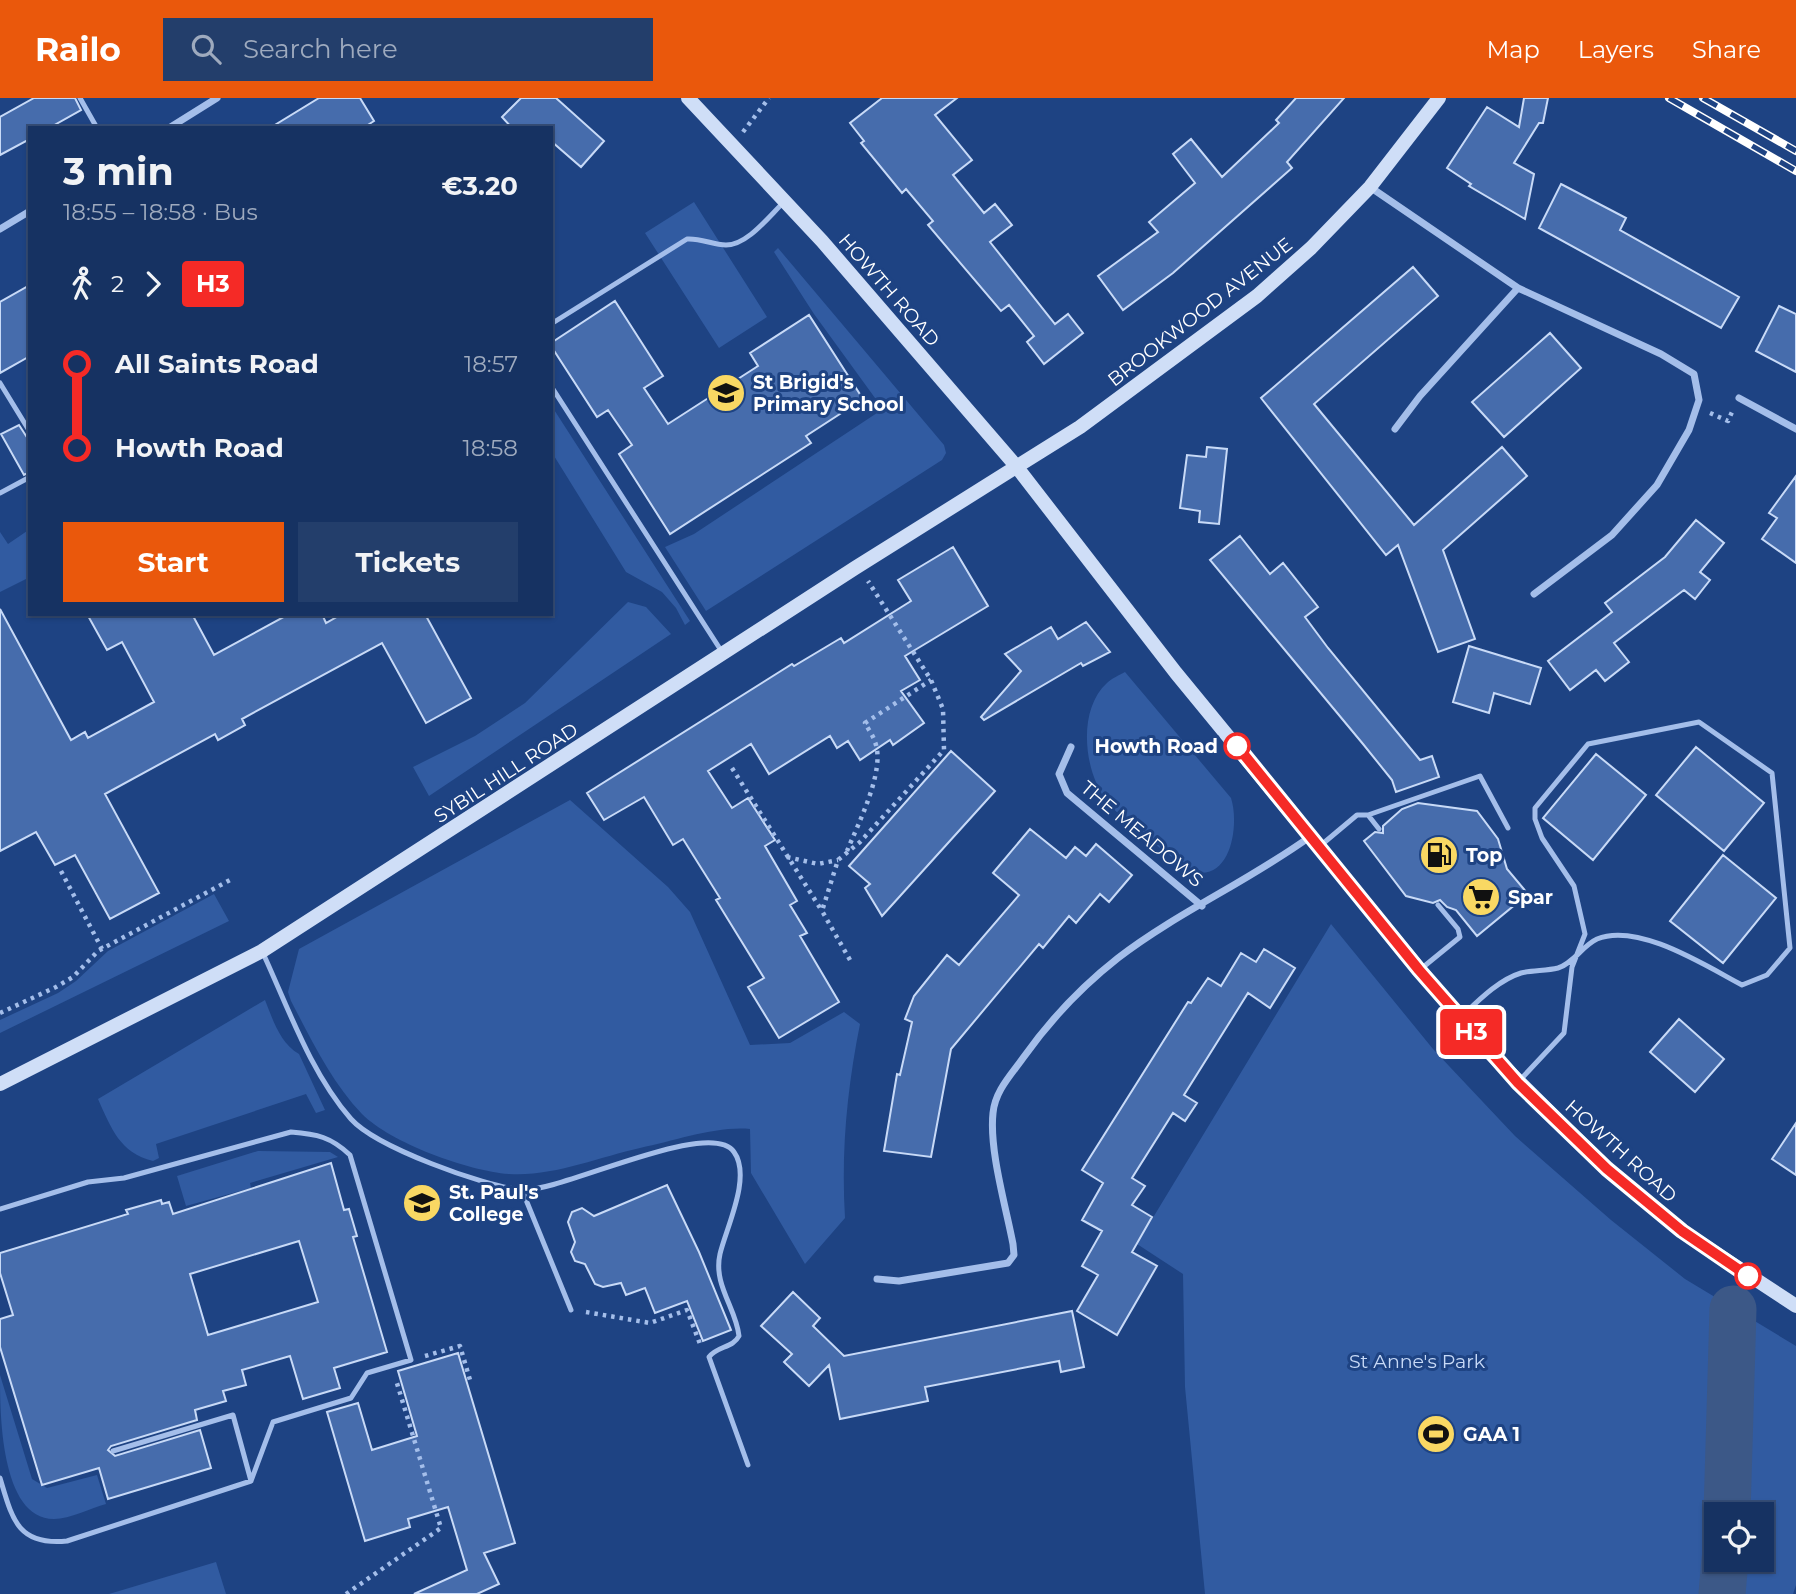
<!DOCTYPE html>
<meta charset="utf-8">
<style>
:root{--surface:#163262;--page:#233e6b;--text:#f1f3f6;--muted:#9eaabe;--line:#354d77;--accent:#ea580c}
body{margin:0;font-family:Montserrat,sans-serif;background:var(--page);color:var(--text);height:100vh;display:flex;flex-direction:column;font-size:26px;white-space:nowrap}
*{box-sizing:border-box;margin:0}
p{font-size:23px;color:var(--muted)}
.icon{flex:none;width:38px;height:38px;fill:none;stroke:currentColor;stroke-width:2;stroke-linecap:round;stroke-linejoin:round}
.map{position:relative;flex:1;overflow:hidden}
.sheet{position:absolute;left:28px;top:28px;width:525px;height:490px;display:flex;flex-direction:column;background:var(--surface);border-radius:0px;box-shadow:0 2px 5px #0004,0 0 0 2px var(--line)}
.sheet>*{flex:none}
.badge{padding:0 14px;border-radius:5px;font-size:24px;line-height:46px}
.tools{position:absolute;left:1704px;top:1404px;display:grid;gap:14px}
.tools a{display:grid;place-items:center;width:70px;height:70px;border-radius:0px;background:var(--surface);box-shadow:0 2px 5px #0004,0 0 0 2px var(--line);font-size:35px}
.map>.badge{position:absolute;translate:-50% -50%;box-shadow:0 0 0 4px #fff}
.legs{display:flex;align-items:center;gap:10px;height:77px;padding:0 35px;font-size:23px}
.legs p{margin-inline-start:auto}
.headline{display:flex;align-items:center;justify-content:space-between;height:119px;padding:0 35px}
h1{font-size:38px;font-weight:700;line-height:52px}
.button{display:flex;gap:14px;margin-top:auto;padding:14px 35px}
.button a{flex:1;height:80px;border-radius:0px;background:var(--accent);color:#fff;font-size:28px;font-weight:700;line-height:80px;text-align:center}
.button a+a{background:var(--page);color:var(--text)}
ul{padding:0 35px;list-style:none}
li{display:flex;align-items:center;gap:24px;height:84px;font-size:26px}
li i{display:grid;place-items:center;width:10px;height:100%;margin:0 9px;background:currentColor}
li i::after{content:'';width:18px;height:18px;margin:-9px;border:5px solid;border-radius:50%;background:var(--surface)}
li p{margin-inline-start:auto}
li:first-child i{background:linear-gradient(#0000 50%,currentColor 0)}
li:last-child i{background:linear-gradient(currentColor 50%,#0000 0)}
header{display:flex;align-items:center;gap:42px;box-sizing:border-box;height:98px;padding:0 35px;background:var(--accent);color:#fff}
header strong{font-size:33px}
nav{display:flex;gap:38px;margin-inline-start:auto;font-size:24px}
.search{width:490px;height:63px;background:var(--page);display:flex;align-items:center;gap:18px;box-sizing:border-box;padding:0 24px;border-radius:0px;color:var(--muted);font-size:26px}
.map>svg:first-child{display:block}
.green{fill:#315ba1;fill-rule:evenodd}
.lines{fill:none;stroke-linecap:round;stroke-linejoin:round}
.river{stroke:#3c5887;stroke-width:47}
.building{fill:#466cac;stroke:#c8daf7;stroke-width:2;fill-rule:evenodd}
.path{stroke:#a4beea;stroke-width:4.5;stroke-dasharray:3.5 5;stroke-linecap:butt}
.service{stroke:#a4beea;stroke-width:5}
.minor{stroke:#a4beea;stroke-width:7}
.secondary{stroke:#cfdef7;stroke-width:14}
.rail-casing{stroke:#fff;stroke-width:8}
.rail{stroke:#1e4383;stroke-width:5;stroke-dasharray:16;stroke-linecap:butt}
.line-1-casing{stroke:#fff;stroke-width:16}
.line-1{stroke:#f52a26;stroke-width:10}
.stop-1-dot{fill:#fff;stroke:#f52a26;stroke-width:3.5}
.labels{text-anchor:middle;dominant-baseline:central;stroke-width:6;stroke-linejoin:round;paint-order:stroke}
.street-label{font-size:19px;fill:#fff;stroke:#1e4383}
.poi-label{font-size:19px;font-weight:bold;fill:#fff;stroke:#1e4383;text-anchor:start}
.stop-label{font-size:19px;font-weight:bold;fill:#fff;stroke:#1e4383;text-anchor:end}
.park-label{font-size:19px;fill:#c8daf7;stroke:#1e4383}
</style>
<header>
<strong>Railo</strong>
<div class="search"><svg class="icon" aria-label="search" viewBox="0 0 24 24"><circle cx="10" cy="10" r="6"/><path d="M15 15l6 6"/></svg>Search here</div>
<nav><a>Map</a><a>Layers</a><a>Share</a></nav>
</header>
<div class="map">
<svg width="1796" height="1496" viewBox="0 0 1796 1496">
<rect width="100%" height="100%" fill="#1e4383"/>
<path class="green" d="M694 104 767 219 719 250 645 135Z
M778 150 944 347 946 355 942 362 706 513 665 449 694 436 883 311 814 216 774 154Z
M551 307 690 523 685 527 676 510 662 494 626 474 551 353Z
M30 431V479L0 494V434L8 446Z
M628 504 646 509 671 536 429 698 413 669 475 638 525 605Z
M1125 574 1231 700C1240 728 1230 788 1189 772 1162 750 1127 729 1106 702 1084 673 1077 612 1107 585 1111 581 1119 577 1125 574Z
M570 702 668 789 690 814 750 947 790 945 844 914 860 926C847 991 841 1054 845 1120L805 1166 751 1075 750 1031C715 1028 675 1043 640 1050 599 1059 552 1079 509 1076 468 1073 391 1045 362 1016 332 985 311 941 291 903L288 894 299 851Z
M214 796 229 823 0 935V922L58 895 76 883 108 853Z
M1331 826 1433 951 1515 1038 1611 1122 1685 1181 1796 1248V1487L1793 1496H1205L1185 1289 1183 1176 1137 1146ZM1717 1416H1762V1461H1717Z
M265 902C273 922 280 945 299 956L325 1012 316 1015 306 996 156 1046 159 1060 153 1063C120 1055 111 1030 98 1001Z
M258 1053 330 1054 338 1059 250 1085 251 1090 186 1108 177 1078Z
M0 1277 32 1381 47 1390 97 1377 106 1406C91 1410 70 1421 54 1421 0 1421 0 1313 0 1277Z
M216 1464 226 1496H109Z"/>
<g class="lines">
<path class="river" d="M1727 1416 1733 1211
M1722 1496 1725 1461"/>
</g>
<path class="building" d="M34 0H75L81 12 49 30H30V41L0 57V19Z
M319 0H360L374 23 363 30H270Z
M521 0H556L604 43 581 69 551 43V30H512L502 19Z
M882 0H957L935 17 972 62 953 77 984 115 995 106 1012 127 990 144 1055 226 1068 216 1083 235 1044 266 1027 244 1034 238 1009 207 1001 213 928 127 933 123 906 91 902 95 861 45 864 43 850 25Z
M1296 0H1344L1287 64 1292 70 1173 175 1123 212 1098 178 1158 134 1149 124 1195 85 1173 56 1191 41 1222 79 1279 25 1276 22Z
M1524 0H1548L1543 25H1539L1514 65 1534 76 1525 121 1469 88 1471 86 1447 70 1487 9 1519 29Z
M1561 86 1626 120 1620 132 1739 199 1721 230 1539 130Z
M1413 169 1438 198 1314 306 1414 427 1502 349 1527 378 1443 452 1475 541 1438 554 1398 447 1386 457 1261 300Z
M30 187V258L0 275V204Z
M615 203 663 278 644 290 668 326 758 268 750 255 809 217 863 301 806 338 811 345 670 436 619 356 632 347 608 312 597 319 551 248V245Z
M1779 208 1796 216V274L1756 253Z
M1550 235 1581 270 1504 339 1472 304Z
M19 327 30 344V374L24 377 1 336Z
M1207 349 1227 351 1219 426 1199 424 1200 413 1180 410 1187 357 1206 359Z
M1796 378V465L1762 441 1777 420 1769 415Z
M1696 422 1724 445 1700 474 1710 482 1695 501 1684 492 1614 545 1629 564 1605 583 1596 572 1570 592 1548 563 1612 514 1605 505 1665 459Z
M1240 438 1270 476 1283 465 1318 509 1305 519 1328 550 1420 662 1432 658 1439 679 1396 694 1392 682 1363 646 1210 462Z
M953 449 988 508 905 558 920 582 901 593 924 625 893 647 890 642 860 662 848 643 837 650 830 638 769 676 751 646 708 673 732 710 748 700 775 742 765 748 797 803 790 807 807 835 800 838 839 904 779 940 748 889 764 880 716 802 720 800 683 741 673 747 644 699 604 722 587 695 792 566 794 568 841 540 844 545 911 503 898 482Z
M0 511 71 642 85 634 88 640 154 604 122 544 107 552 87 516H192L214 557 289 516H322L326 525 342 516H425L471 600 426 625 382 545 242 621 245 627 218 642 215 636 105 696 159 795 110 821 75 757 55 767 36 734 0 753Z
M1086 524 1110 554 1083 568 1081 565 984 622 981 619 1021 573 1005 556 1051 529 1058 541Z
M1469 548 1541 570 1530 606 1494 595 1489 615 1453 604Z
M1696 649 1764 705 1724 753 1656 697Z
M951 653 995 693 882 818 865 790 870 786 849 768Z
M1596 656 1646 697 1593 762 1543 720Z
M1418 705 1477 713 1498 741 1507 771 1528 796 1477 838 1456 812 1447 809 1440 802 1433 805 1406 798 1364 743 1375 734 1383 735V728L1402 711Z
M1030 731 1066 760 1075 749 1086 758 1096 746 1132 777 1109 804 1100 796 1076 825 1069 818 1043 850 1039 846 951 951 931 1059 884 1053 897 976 900 977 912 924 905 921 914 898 947 857 959 867 1019 797 993 775Z
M1723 757 1776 800 1723 865 1670 823Z
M1264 851 1295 870 1270 910 1248 895 1184 997 1197 1005 1185 1023 1173 1015 1132 1080 1145 1088 1132 1107 1152 1119 1132 1154 1157 1168 1117 1237 1077 1213 1098 1177 1082 1168 1102 1133 1082 1122 1103 1085 1082 1072 1188 904 1191 905 1208 880 1221 888 1241 855 1256 864Z
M1679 921 1724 961 1695 994 1650 954Z
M1796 1025V1077L1772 1061Z
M331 1065 344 1112 349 1111 357 1138 353 1139 387 1254 334 1270 340 1290 303 1301 290 1258 242 1272 246 1287 223 1293 226 1303 195 1312 197 1322 111 1348 108 1352 115 1358 200 1332 211 1370 108 1401 99 1370 42 1387 0 1249V1221L13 1217 0 1175V1155L128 1116 126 1112 161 1102 162 1106 169 1104 173 1116ZM299 1143 318 1204 208 1237 190 1176Z
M667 1087 699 1154 731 1232 703 1243 687 1203 655 1215 645 1190 626 1197 621 1185 603 1189 595 1186 585 1166 575 1163 571 1154 575 1144 568 1124 572 1114 582 1110 594 1118Z
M793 1194 820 1220 813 1228 844 1258 1072 1213 1084 1269 1061 1274 1059 1263 925 1289 928 1303 840 1321 829 1267 809 1288 784 1264 792 1256 761 1228Z
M458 1255 515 1445 484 1455 499 1486 477 1496H414L467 1472 448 1409 408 1421 410 1429 365 1443 327 1314 358 1305 372 1352 417 1338 398 1273Z"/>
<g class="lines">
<path class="path" d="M743 34 769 0
M1710 315 1728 323 1732 314
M732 670 822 813
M847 753C858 726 886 672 875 644 873 637 868 631 865 625L931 582
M787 759 818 766 838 762
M61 773 102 851
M850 862 822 813 838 762 860 744 944 652 943 611 931 582 868 483
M0 915 56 889 73 879 98 853 230 782
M586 1214 650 1225 687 1212 700 1246
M425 1258 460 1248 470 1282
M346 1496 441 1430 396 1282"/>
<path class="service" d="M80 0 97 30
M551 226 687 141C701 140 713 147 726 147 748 147 770 117 785 103
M0 285 30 334
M551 288 722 554
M0 395 30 379
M1368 717 1480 678 1508 730
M1320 748 1357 717H1368L1379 731
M262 853C288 909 310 974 351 1021 376 1049 483 1088 521 1092 560 1095 710 1019 734 1054 752 1079 726 1130 720 1156 713 1187 736 1210 739 1238 733 1250 717 1248 709 1259L748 1367
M1422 870 1460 839 1458 831 1438 807
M1460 920C1477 904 1498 882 1521 875 1533 872 1546 873 1558 870 1574 865 1582 848 1597 841 1638 824 1706 868 1742 887L1767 877 1790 850 1772 675 1699 624 1588 646 1535 710V721L1542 740 1574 788 1585 836 1572 869 1564 935 1520 982
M522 1092 571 1212
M0 1111 88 1084 124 1080 291 1034C317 1036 331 1039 350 1057L411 1262 367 1275 351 1300 273 1324 251 1383
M113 1353 233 1317 251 1383
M0 1380C12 1420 17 1448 67 1443L251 1383"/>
<path class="minor" d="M169 30 217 0
M1370 89 1518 190 1661 256 1694 276 1699 302 1689 332 1657 387 1612 437 1534 496
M0 131 30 113
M1739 300 1796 331
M1395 331 1420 298 1518 190
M1071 649 1059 676 1067 695 1202 808
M877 1181 899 1183 1008 1165 1014 1157 1013 1146C1006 1109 989 1052 993 1015 995 993 1011 977 1023 960 1050 922 1081 889 1118 860 1178 814 1249 783 1311 738"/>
<path class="secondary" d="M688 0 822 143 1016 368 1176 575 1479 944 1607 1071 1682 1133 1796 1208
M0 986 262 853 855 470 1080 329 1257 198 1311 150 1370 89 1439 0"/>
<defs>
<path id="rail" d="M1669 0 1796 73
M1703 0 1796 53"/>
</defs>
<use href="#rail" class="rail-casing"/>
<use href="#rail" class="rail"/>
</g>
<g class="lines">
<defs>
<path id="line-1" d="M1237 648 1419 872 1518 985 1607 1071 1682 1133 1748 1178"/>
</defs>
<use href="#line-1" class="line-1-casing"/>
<use href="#line-1" class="line-1"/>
</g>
<defs>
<symbol id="school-disc" viewBox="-11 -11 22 22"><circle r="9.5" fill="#f9d863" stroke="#1e4383"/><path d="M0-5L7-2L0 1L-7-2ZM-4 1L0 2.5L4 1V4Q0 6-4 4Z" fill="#111"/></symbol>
<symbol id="fuel-disc" viewBox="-11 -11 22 22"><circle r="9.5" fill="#f9d863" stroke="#1e4383"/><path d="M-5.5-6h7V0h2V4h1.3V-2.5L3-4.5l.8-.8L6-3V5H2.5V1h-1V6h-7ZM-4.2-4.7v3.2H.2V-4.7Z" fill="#111"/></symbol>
<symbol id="supermarket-disc" viewBox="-11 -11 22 22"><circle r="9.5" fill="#f9d863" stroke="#1e4383"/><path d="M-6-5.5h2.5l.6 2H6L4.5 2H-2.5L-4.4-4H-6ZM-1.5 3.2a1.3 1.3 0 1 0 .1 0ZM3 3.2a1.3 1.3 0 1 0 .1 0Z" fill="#111"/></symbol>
<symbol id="stadium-disc" viewBox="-11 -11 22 22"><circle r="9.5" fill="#f9d863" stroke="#1e4383"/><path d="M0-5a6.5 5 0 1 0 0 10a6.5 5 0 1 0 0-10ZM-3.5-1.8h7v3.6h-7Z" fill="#111"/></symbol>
</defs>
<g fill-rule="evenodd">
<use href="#school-disc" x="704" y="273" width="44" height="44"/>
<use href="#fuel-disc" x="1417" y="735" width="44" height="44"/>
<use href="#supermarket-disc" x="1459" y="777" width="44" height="44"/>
<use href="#school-disc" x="400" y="1083" width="44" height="44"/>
<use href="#stadium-disc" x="1414" y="1314" width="44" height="44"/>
</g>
<g class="stop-1-dot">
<circle cx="1237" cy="648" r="12"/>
<circle cx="1748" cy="1178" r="12"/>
</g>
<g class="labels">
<g class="street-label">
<text transform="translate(889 192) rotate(49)">HOWTH ROAD</text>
<text transform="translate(1200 214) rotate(-38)">BROOKWOOD AVENUE</text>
<text transform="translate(506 675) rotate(-33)">SYBIL HILL ROAD</text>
<text transform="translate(1142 736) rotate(40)">THE MEADOWS</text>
<text transform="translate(1621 1053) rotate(42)">HOWTH ROAD</text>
</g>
<g class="poi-label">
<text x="753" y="284">St Brigid's<tspan x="753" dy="22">Primary School</tspan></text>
<text x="1466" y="757">Top</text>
<text x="1508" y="799">Spar</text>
<text x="449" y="1094">St. Paul's<tspan x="449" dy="22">College</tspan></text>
<text x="1463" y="1336">GAA 1</text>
</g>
<g class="stop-label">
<text x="1218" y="648">Howth Road</text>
</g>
<g class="park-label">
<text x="1417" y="1263">St Anne's Park</text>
</g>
</g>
</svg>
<div class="tools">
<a><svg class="icon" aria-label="locate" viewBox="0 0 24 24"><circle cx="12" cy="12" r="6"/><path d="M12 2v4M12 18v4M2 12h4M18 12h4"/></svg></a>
</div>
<b class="badge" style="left:1471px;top:934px;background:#f52a26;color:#fff">H3</b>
<section class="sheet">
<div class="headline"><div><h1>3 min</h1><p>18:55 – 18:58 · Bus</p></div><b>€3.20</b></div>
<div class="legs"><svg class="icon" aria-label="walk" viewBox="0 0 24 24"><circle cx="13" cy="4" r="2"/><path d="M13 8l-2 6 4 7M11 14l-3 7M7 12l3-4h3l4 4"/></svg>2<svg class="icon" aria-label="forward" viewBox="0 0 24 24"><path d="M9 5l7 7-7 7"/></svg><b class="badge" style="background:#f52a26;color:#fff">H3</b></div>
<ul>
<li><i style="color:#f52a26"></i><b>All Saints Road</b><p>18:57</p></li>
<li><i style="color:#f52a26"></i><b>Howth Road</b><p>18:58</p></li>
</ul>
<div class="button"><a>Start</a><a>Tickets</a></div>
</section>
</div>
